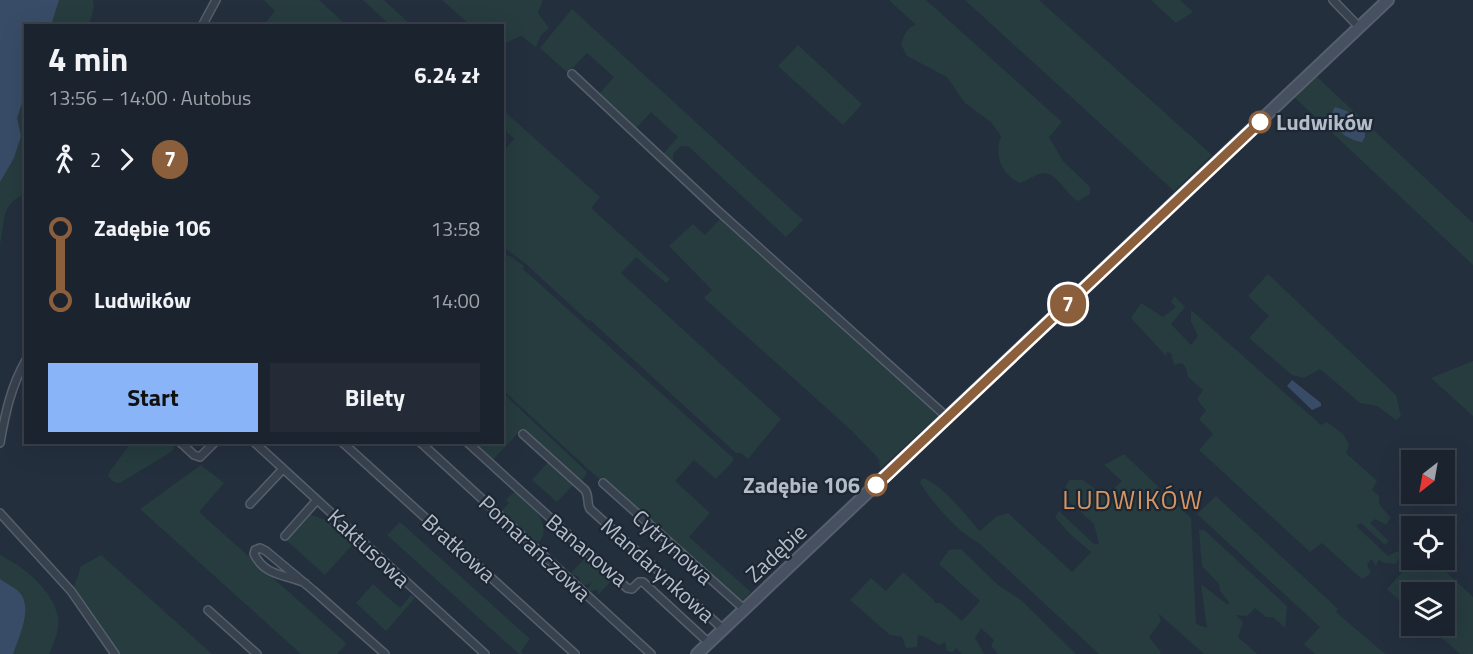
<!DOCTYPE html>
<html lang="pl">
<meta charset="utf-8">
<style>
:root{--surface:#1b232e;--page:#242b36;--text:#f1f3f6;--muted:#a0a4aa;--line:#39404a;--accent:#8ab4f8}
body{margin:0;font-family:"Titillium Web",sans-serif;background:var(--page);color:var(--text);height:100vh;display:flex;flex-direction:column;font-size:22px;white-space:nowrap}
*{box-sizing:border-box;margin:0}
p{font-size:20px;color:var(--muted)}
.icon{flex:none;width:33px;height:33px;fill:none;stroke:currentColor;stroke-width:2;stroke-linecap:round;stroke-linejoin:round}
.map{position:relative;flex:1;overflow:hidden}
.details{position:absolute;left:24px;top:24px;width:480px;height:420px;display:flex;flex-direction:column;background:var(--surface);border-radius:0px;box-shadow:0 6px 24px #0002,0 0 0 2px var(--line)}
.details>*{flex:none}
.badge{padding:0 12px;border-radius:20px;font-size:21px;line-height:39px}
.needle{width:39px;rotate:211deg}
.tools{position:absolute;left:1401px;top:450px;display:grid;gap:12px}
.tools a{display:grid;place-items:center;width:54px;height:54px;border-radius:0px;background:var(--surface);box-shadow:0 6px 24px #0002,0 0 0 2px var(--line);font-size:30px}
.map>.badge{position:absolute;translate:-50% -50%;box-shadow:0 0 0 3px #fff}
.legs{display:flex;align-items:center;gap:9px;height:66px;padding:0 24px;font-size:20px}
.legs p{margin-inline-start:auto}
.summary{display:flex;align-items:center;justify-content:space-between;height:102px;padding:0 24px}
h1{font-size:33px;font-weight:700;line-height:45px}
.cta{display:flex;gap:12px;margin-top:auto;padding:12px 24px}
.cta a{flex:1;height:69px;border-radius:0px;background:var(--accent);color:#111;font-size:24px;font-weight:700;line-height:69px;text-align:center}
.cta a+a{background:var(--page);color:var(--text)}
ul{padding:0 24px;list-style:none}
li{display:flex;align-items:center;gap:21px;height:72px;font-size:22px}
li i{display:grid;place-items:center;width:9px;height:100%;margin:0 8px;background:currentColor}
li i::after{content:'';width:15px;height:15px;margin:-8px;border:4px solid;border-radius:50%;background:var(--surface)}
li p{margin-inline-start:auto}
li:first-child i{background:linear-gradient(#0000 50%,currentColor 0)}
li:last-child i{background:linear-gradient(currentColor 50%,#0000 0)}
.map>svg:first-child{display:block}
.green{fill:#263c3f}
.water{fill:#394c67}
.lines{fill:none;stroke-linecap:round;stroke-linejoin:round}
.street-casing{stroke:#565f6c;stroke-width:10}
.secondary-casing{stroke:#565f6c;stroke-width:14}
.street{stroke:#38414e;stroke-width:7}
.secondary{stroke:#465061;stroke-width:10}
.line-1-casing{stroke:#fff;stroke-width:14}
.line-1{stroke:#8b5e3c;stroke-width:9}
.stop-1-dot{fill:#fff;stroke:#8b5e3c;stroke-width:3}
.labels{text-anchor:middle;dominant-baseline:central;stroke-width:4.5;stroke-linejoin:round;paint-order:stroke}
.stop-label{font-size:22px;font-weight:bold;fill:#b4bcc9;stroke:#1d2633;text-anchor:start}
.street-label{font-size:22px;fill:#b4bcc9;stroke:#1d2633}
.quarter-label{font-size:26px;letter-spacing:1.5px;fill:#d59563;stroke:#1d2633}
</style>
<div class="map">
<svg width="1473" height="654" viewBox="0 0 1473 654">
<rect width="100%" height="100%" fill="#242f3e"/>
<path class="green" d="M0 0H93L94 7 89 25 26 26 25 194C0 205 6 219 0 244Z
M264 0H319L346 25H270L266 22 275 11Z
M363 0H384L411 25H390Z
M442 0H543L538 13 549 28 541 35 536 47 521 36 503 44 502 26 470 25Z
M889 0H926L1062 122 1049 137 1063 161 1090 187V194L1078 201C1066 195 1057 172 1043 173 1038 173 1027 181 1020 183 1001 174 994 156 1001 136L991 122 965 103 947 77 907 56 901 44C904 35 907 27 916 25Z
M965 0H1039L1212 155 1174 191Z
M1151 0H1180L1193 12 1176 23Z
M572 9 803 220 786 237 688 146H681L673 154V162L663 154 678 137 651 112 636 128 599 94 614 77 587 53 568 73 540 48Z
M798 45 862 104 843 125 778 66Z
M1317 77 1473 223V265L1294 97Z
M502 109 600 197 591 208 670 279 666 283 636 257 621 273 781 419 748 459 741 453H736L590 320 588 321 526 264 506 249 502 243 503 152 514 139 503 128Z
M720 219 938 416 880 469 879 459 851 430 704 298 712 290 669 246 693 224 705 235Z
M502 255 510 256 524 266 523 269 733 458V461L716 479 694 460 675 481 710 513 689 537 751 592 740 603 588 469 503 390Z
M1268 274 1396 395 1401 416 1396 420 1377 406 1360 403 1320 369 1304 378 1292 375 1249 338 1269 316 1248 296Z
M1174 296 1185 307 1171 324 1191 345 1198 336 1191 321V310L1321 425 1327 422 1343 434 1349 445 1346 453 1377 481 1372 490 1379 496V504L1391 518 1386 525 1375 519 1370 523 1389 541 1385 545 1361 523 1356 526 1388 556 1397 551 1401 554 1396 564 1384 563 1379 560 1376 565 1371 559 1367 565 1371 573 1362 579 1322 543 1310 552 1199 450 1213 434 1199 419 1206 411 1197 399 1203 390 1188 377 1186 368 1182 363 1174 365 1171 353 1166 352 1167 357 1131 318 1141 303 1163 317 1176 307 1171 302Z
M1473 361V416L1431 378Z
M503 393 586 471 587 473 583 479 578 480 522 429 491 462 469 443 502 442Z
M131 443H170L174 448 171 452 120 483 114 482 108 476 110 471Z
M1124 454 1191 518 1196 624 1207 628 1201 584 1228 605 1229 602 1220 591 1219 584 1202 566 1199 530H1204L1287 606 1285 628 1273 617H1266L1255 608 1247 616 1236 615 1243 622 1238 637 1257 654H1204L1158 613 1161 621 1149 637 1161 652 1160 654H1099L979 543C956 531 934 504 920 483L922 478C942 483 966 516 980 531L996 517 1008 513 1072 572 1091 552 1070 534 1055 517 1059 511 1094 544H1099L1094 524 1067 500 1064 490 1069 480H1083L1106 497 1122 481 1104 465Z
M549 461 574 484 557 502 532 480Z
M201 465 224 483 199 512 345 642 346 644 337 654H301L140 509Z
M516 490C528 501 553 523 540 541L532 542 499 514 509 503 506 500Z
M1216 496 1338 609 1336 612 1385 654H1315L1304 644 1320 627 1197 514Z
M308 514 329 521 354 543 325 575 285 539Z
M400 522 530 639 521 651 523 654H519L387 535Z
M961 549 998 585 1021 600 1076 654H998L991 646 994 640 981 628 975 638 984 654H962L956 648 953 652 947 651 945 642 939 645 925 637 918 635 917 647 906 648 902 637 890 635 850 600 871 578 886 591 903 572 934 600V603H941L962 621 980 601 939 564 949 550Z
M1411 549 1412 560H1433L1473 597V654H1460L1428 626H1444V592H1412L1411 611 1387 589 1404 570Z
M0 555C23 566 53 590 58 617 60 629 54 643 49 654H0Z
M101 555 212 654H119L74 590C74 581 80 576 80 567Z
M588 555 614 578 598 595V590L590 591 587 589 592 583 582 586 578 576 570 574Z
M373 584 400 608 411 595 415 598 386 631 356 603Z"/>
<path class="water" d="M0 0H59L51 25 26 26 25 95 17 118 21 136 14 158 0 182Z
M1335 107 1347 111 1365 127V137L1362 142C1347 140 1323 124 1335 107Z
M1292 380 1321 403V406L1312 410 1287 386Z
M0 579C5 583 12 586 17 590 35 605 19 636 13 654H0Z"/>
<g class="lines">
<defs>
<path id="street" d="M1333 0 1359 27
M202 26 216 0
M572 74 716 209 948 418
M523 434 585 490C590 497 586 503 590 509L723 629
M180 442 194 455 200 457 215 442
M254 442 485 654
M342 442 575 654
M420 442 651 654
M467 442 627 588 632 589 639 582H643L709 643
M0 443C5 414 11 386 26 360
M603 483 744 609
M250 504 283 469
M0 513 71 591 115 654
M285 536 317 500
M305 583C285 574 266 577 254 554L255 550 260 548 266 551 314 591 385 654
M208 610 257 654"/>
<path id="secondary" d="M697 654 1388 0"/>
</defs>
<use href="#street" class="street-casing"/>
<use href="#secondary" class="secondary-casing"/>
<use href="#street" class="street"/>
<use href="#secondary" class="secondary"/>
</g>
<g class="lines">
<defs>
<path id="line-1" d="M876 485 1260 122"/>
</defs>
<use href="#line-1" class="line-1-casing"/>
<use href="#line-1" class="line-1"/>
</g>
<g class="stop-1-dot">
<circle cx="1260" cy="122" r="10"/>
<circle cx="876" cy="485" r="10"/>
</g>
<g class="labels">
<g class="stop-label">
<text x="1276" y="122">Ludwików</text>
<text x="860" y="485" text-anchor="end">Zadębie 106</text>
</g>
<g class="street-label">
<text transform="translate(673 547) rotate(42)">Cytrynowa</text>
<text transform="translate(369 548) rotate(43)">Kaktusowa</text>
<text transform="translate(459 548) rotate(42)">Bratkowa</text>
<text transform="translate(535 548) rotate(43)">Pomarańczowa</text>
<text transform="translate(587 550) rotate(40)">Bananowa</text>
<text transform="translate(776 553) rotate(-43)">Zadębie</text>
<text transform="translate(658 570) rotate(42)">Mandarynkowa</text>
</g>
<g class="quarter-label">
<text x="1133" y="499">LUDWIKÓW</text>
</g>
</g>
</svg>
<div class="tools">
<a><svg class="needle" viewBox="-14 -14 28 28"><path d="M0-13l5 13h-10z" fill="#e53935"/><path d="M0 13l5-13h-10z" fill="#a0a4aa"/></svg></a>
<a><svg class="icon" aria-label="locate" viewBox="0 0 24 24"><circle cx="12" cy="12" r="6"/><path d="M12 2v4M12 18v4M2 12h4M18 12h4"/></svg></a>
<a><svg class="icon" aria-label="layers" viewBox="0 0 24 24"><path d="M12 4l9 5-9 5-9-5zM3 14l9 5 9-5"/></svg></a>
</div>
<b class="badge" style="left:1068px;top:304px;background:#8b5e3c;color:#fff">7</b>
<section class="details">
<div class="summary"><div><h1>4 min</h1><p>13:56 – 14:00 · Autobus</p></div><b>6.24 zł</b></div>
<div class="legs"><svg class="icon" aria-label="walk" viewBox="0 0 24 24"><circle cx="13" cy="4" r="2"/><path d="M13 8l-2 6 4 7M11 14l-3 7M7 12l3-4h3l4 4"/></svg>2<svg class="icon" aria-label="forward" viewBox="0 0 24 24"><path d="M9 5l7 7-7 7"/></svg><b class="badge" style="background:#8b5e3c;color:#fff">7</b></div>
<ul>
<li><i style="color:#8b5e3c"></i><b>Zadębie 106</b><p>13:58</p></li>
<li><i style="color:#8b5e3c"></i><b>Ludwików</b><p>14:00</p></li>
</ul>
<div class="cta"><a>Start</a><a>Bilety</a></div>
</section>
</div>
